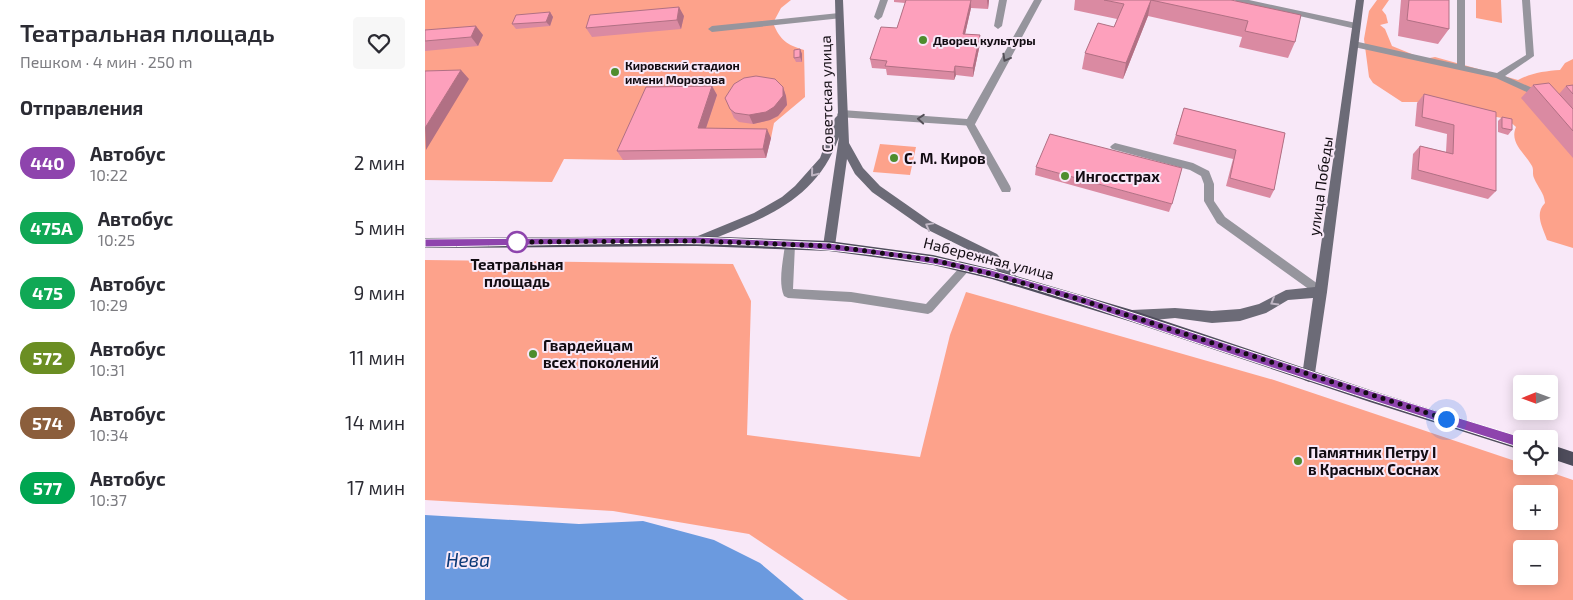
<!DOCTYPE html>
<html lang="ru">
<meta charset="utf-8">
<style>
:root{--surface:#fff;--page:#f7f7f7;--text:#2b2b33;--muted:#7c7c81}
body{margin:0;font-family:"Exo 2",sans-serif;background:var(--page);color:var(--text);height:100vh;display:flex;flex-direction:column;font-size:19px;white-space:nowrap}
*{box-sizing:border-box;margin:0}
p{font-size:16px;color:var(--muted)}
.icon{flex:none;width:28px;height:28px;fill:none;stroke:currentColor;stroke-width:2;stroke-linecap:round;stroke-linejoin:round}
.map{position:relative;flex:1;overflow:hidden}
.details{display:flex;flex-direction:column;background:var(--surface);width:425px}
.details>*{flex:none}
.badge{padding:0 10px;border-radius:16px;font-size:18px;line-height:32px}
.needle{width:32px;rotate:269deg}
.buttons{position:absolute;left:1088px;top:375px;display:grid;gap:10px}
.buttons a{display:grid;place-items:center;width:45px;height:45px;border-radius:5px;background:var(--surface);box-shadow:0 2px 12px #0003;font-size:25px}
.you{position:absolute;width:25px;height:25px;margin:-12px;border:4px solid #fff;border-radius:50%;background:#1a73e8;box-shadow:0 0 0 8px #1a73e833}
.map>.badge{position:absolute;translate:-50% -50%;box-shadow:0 0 0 2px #fff}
h2{padding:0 20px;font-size:19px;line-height:45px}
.round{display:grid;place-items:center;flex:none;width:52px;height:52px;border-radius:5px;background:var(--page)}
.head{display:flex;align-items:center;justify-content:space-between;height:85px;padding:0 20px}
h1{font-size:24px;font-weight:600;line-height:38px}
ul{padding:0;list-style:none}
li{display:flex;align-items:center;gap:15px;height:65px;padding:0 20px}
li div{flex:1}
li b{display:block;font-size:19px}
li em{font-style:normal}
li .badge{min-width:55px;font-weight:700;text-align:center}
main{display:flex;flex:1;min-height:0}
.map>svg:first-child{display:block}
.green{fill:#fda28b;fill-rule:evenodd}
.water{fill:#6b9adf}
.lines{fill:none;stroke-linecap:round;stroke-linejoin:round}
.lane{fill:#96959d;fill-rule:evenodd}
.street{fill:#96959d;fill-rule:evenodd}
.secondary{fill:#6c6b77;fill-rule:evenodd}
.primary{fill:#4f4d5c;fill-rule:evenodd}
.wall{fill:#da8aa2}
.shaded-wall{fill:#b17084}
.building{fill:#fda0bc;stroke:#b17084}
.oneway{stroke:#545058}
.oneway2{stroke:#c0b6c4}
.line{fill:#8e44ad;stroke:#fff}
.walk{stroke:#120c12;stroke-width:5;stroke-dasharray:0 9}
.poi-dot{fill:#4e8d2e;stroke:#f8e8f8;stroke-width:2}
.stop-dot{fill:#fff;stroke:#8e44ad;stroke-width:2.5}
.labels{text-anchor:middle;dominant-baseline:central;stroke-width:4;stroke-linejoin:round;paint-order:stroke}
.far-poi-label{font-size:12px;font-weight:bold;fill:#120c12;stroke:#f8e8f8;text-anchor:start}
.street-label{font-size:15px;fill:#120c12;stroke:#f8e8f8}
.poi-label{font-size:15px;font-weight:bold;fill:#120c12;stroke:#f8e8f8;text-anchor:start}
.stop-label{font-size:15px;font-weight:bold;fill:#120c12;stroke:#f8e8f8}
.near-water-label{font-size:19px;font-style:italic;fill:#0c3977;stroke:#f8e8f8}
</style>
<main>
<section class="details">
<div class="head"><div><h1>Театральная площадь</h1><p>Пешком · 4 мин · 250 m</p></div><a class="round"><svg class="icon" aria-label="heart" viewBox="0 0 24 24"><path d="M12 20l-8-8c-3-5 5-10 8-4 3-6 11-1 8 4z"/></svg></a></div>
<h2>Отправления</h2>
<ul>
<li><span class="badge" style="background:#8e44ad;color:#fff">440</span><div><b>Автобус</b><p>10:22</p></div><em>2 мин</em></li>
<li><span class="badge" style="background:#10a855;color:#fff">475А</span><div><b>Автобус</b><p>10:25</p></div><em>5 мин</em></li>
<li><span class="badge" style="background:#10a855;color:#fff">475</span><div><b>Автобус</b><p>10:29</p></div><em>9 мин</em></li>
<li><span class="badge" style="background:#6b8e23;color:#fff">572</span><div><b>Автобус</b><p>10:31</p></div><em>11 мин</em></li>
<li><span class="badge" style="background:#8b5e3c;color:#fff">574</span><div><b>Автобус</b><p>10:34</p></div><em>14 мин</em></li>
<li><span class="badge" style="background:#00a651;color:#fff">577</span><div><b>Автобус</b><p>10:37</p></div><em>17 мин</em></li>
</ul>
</section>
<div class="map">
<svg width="1148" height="600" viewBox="0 0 1148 600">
<rect width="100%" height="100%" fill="#f8e8f8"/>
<path class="green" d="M0 0H366L356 8 348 23C355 40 362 45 379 50L380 97 349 123 346 138 198 160 139 159 127 182 0 180Z
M952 0H964L957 10 961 15 963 23 955 25 960 29 967 46 999 59 1010 57 1093 80C1106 73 1120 71 1135 70L1140 63 1148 59V248L1122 240C1118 228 1109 214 1120 203 1119 192 1113 188 1109 178 1107 174 1109 170 1107 166 1100 153 1084 143 1091 127L1082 119 993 102H977L948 83 944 77 939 39 944 11Z
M1051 0H1076L1077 23 1051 18Z
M455 144 491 147 485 175 448 172Z
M0 260 308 264 326 301 322 435 495 457 525 335 541 292 849 380 1096 463V466H1107L1148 480V600H423L324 534 188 511 0 500ZM1096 494H1124V521H1096ZM1096 549H1124V576H1096Z"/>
<path class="water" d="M0 515 154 524 218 521 289 540 335 563 379 600H0Z"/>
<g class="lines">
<path class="lane" d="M455 0H463L457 17 453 20 449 17Z
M574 0H582L577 26 573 29 569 26Z
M809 0H824L931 23 935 26 931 29 813 2Z
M1032 0H1040V66L1072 73 1101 55 1097 0H1105L1109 56 1080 76 1121 94V98H1115L1071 78 929 47 925 44 929 41 1032 64Z
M414 13 417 14V18L287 32 283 29 287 26Z
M545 120 548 121 585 186 586 189 585 192H577L540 123Z
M690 143 768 163 784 171 789 184V201L800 217 900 289 902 292 900 295H892L792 223 779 201V184L776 176 765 170 687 149 685 147 687 145Z
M365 241 370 245 368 289 426 292 501 304 537 265H545L546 268 507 312 503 314 426 302 363 298 359 296C353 282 358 261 360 245Z"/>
<path class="street" d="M609 0H617L549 126 413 117 412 114 417 110 542 119Z"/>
<path class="secondary" d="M410 0H418L424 143 438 168 455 186 505 221 572 254 591 276 593 280 591 284 587 285 583 284 564 260 497 227 447 192 430 174 422 159 410 246 408 249H400L398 246 414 137C390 204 335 219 276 244H268L266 241 268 238 329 213 357 197 370 186 395 158 410 118 413 115Z
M931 0H939L902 292 889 380 884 382 879 380 877 376 888 298 863 300 841 313 815 321 787 323 750 318 707 322 703 320 701 316 703 312 707 310 750 308 787 311 815 309 834 304 861 290 890 287Z"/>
<path class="primary" d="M272 236 404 241 508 255 567 269 707 310 945 390 1101 439H1096V450L945 402 707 322 567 279 508 265 404 251 272 246 0 248V238Z
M1124 444 1148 452V466L1124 458Z"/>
</g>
<path class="wall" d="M469 0H564L563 9 546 8 540 34 555 35V44L548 77 531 75 529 80 462 75 461 69 447 68 445 59 472 28 480 3 469 2Z
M650 0H806L870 42 863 58 814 47 817 37 723 16 698 79 657 69 660 53 689 27 692 19 649 10Z
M976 0H1024V29L1013 44 973 36Z
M125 12 128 17 125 26 91 29 87 24Z
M259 16 256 29 167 37 161 28Z
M0 30 58 35 53 46 0 51Z
M375 49 377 54V62H371L369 58Z
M1108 85 1134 94 1141 86 1148 85V158L1096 98Z
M287 86 292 95 281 128 346 138 341 158 198 160 192 151Z
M358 87 361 96 362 105 353 116 345 120 328 124 314 122 309 118 305 109Z
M999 94 1071 112V191L1063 199 986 179 988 154 995 146 1021 152 1022 134 990 126 992 103Z
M759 108 860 133 849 190 845 198 801 186 808 159 748 144Z
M1077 117 1087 130 1083 135 1073 132V121Z
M611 167 747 204 744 212 610 175Z"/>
<path class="shaded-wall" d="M546 0V8L538 43V34Z
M562 0H564L563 9Z
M726 0 723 16 698 79 701 63Z
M254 7 259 16 256 29 252 20Z
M125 12 128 17 125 26 121 22Z
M51 26 58 35 53 46 46 37Z
M555 35V44L548 77V68Z
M375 49 377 54V62L375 57Z
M530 66 531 75 529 80V72Z
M36 70 44 79 1 150 0 128Z
M287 86 292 95 278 137 273 128Z
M358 87 361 96 362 105 353 116 345 120 328 124 324 115Z
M342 129 346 138 341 158 338 149Z"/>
<path class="building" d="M481 0H546L538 34 555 35 548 68 530 66 529 72 460 66 462 61 445 59 456 27 472 28Z
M679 0H806L876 15 870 42 820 31 823 21 726 0 701 63 660 53 673 23 689 27 699 4Z
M984 0H1024V29L982 20Z
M254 7 252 20 161 28 165 15Z
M125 12 121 22 87 24 91 15Z
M51 26 46 37 0 41V30Z
M375 49V57L369 58V50Z
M36 70 0 128V71Z
M331 76 350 79 358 87V96L349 107 341 112 324 115 310 113 305 109 300 98 309 84 319 78Z
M1124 83 1148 109V131L1108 85Z
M1148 85V94L1141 86Z
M287 86 273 128 342 129 338 149 192 151 221 87Z
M999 94 1071 112V191L993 170 995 146 1028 154 1029 125 997 117Z
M759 108 860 133 849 190 805 178 811 150 751 135Z
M1077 117 1087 119V130L1077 128Z
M625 134 757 168 747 204 611 167Z"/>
<defs><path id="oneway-chevron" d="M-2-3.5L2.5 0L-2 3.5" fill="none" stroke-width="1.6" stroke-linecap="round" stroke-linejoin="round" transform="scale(1.25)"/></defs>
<g class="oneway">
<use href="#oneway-chevron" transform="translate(581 58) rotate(119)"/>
<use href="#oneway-chevron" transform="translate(496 119) rotate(-176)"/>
</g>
<g class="oneway2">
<use href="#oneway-chevron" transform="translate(389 173) rotate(129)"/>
<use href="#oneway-chevron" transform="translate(504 226) rotate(-151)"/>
<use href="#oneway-chevron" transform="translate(849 302) rotate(149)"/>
</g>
<path class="line" d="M272 237 404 243 508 257 566 270 653 295 946 391 1096 437 1100 439 1102 443 1100 446 1096 448C985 413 874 377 763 340 679 312 595 280 508 264 343 234 168 245 0 247V239Z"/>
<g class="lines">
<path class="walk" d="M92 242H86L272 241 404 246 508 260 566 274 653 299 1021 419"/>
</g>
<g class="poi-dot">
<circle cx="498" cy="40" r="5"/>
<circle cx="190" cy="72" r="5"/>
<circle cx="469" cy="158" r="5"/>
<circle cx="640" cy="176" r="5"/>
<circle cx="108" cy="354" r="5"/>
<circle cx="873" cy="461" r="5"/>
</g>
<circle class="stop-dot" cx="92" cy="242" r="10"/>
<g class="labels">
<g class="far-poi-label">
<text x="508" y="40">Дворец культуры</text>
<text x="200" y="65">Кировский стадион<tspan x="200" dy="14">имени Морозова</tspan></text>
</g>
<g class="street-label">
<text transform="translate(401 94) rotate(-91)">Советская улица</text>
<text transform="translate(895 186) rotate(-82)">улица Победы</text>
<text transform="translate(564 258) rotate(14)">Набережная улица</text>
</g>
<g class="poi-label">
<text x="479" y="158">С. М. Киров</text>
<text x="650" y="176">Ингосстрах</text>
<text x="118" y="345">Гвардейцам<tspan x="118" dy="17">всех поколений</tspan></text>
<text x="883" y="452">Памятник Петру I<tspan x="883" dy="17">в Красных Соснах</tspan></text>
</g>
<g class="stop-label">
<text x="92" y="264">Театральная<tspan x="92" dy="17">площадь</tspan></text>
</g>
<g class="near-water-label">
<text x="43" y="559">Нева</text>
</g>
</g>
</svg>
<div class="buttons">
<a><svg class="needle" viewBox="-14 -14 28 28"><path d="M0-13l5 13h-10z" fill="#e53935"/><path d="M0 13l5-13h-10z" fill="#7c7c81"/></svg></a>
<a><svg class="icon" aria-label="locate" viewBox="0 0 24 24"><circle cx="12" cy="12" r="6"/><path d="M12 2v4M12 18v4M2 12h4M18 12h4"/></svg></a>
<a>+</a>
<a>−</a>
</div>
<div class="you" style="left:1021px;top:419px"></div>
</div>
</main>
